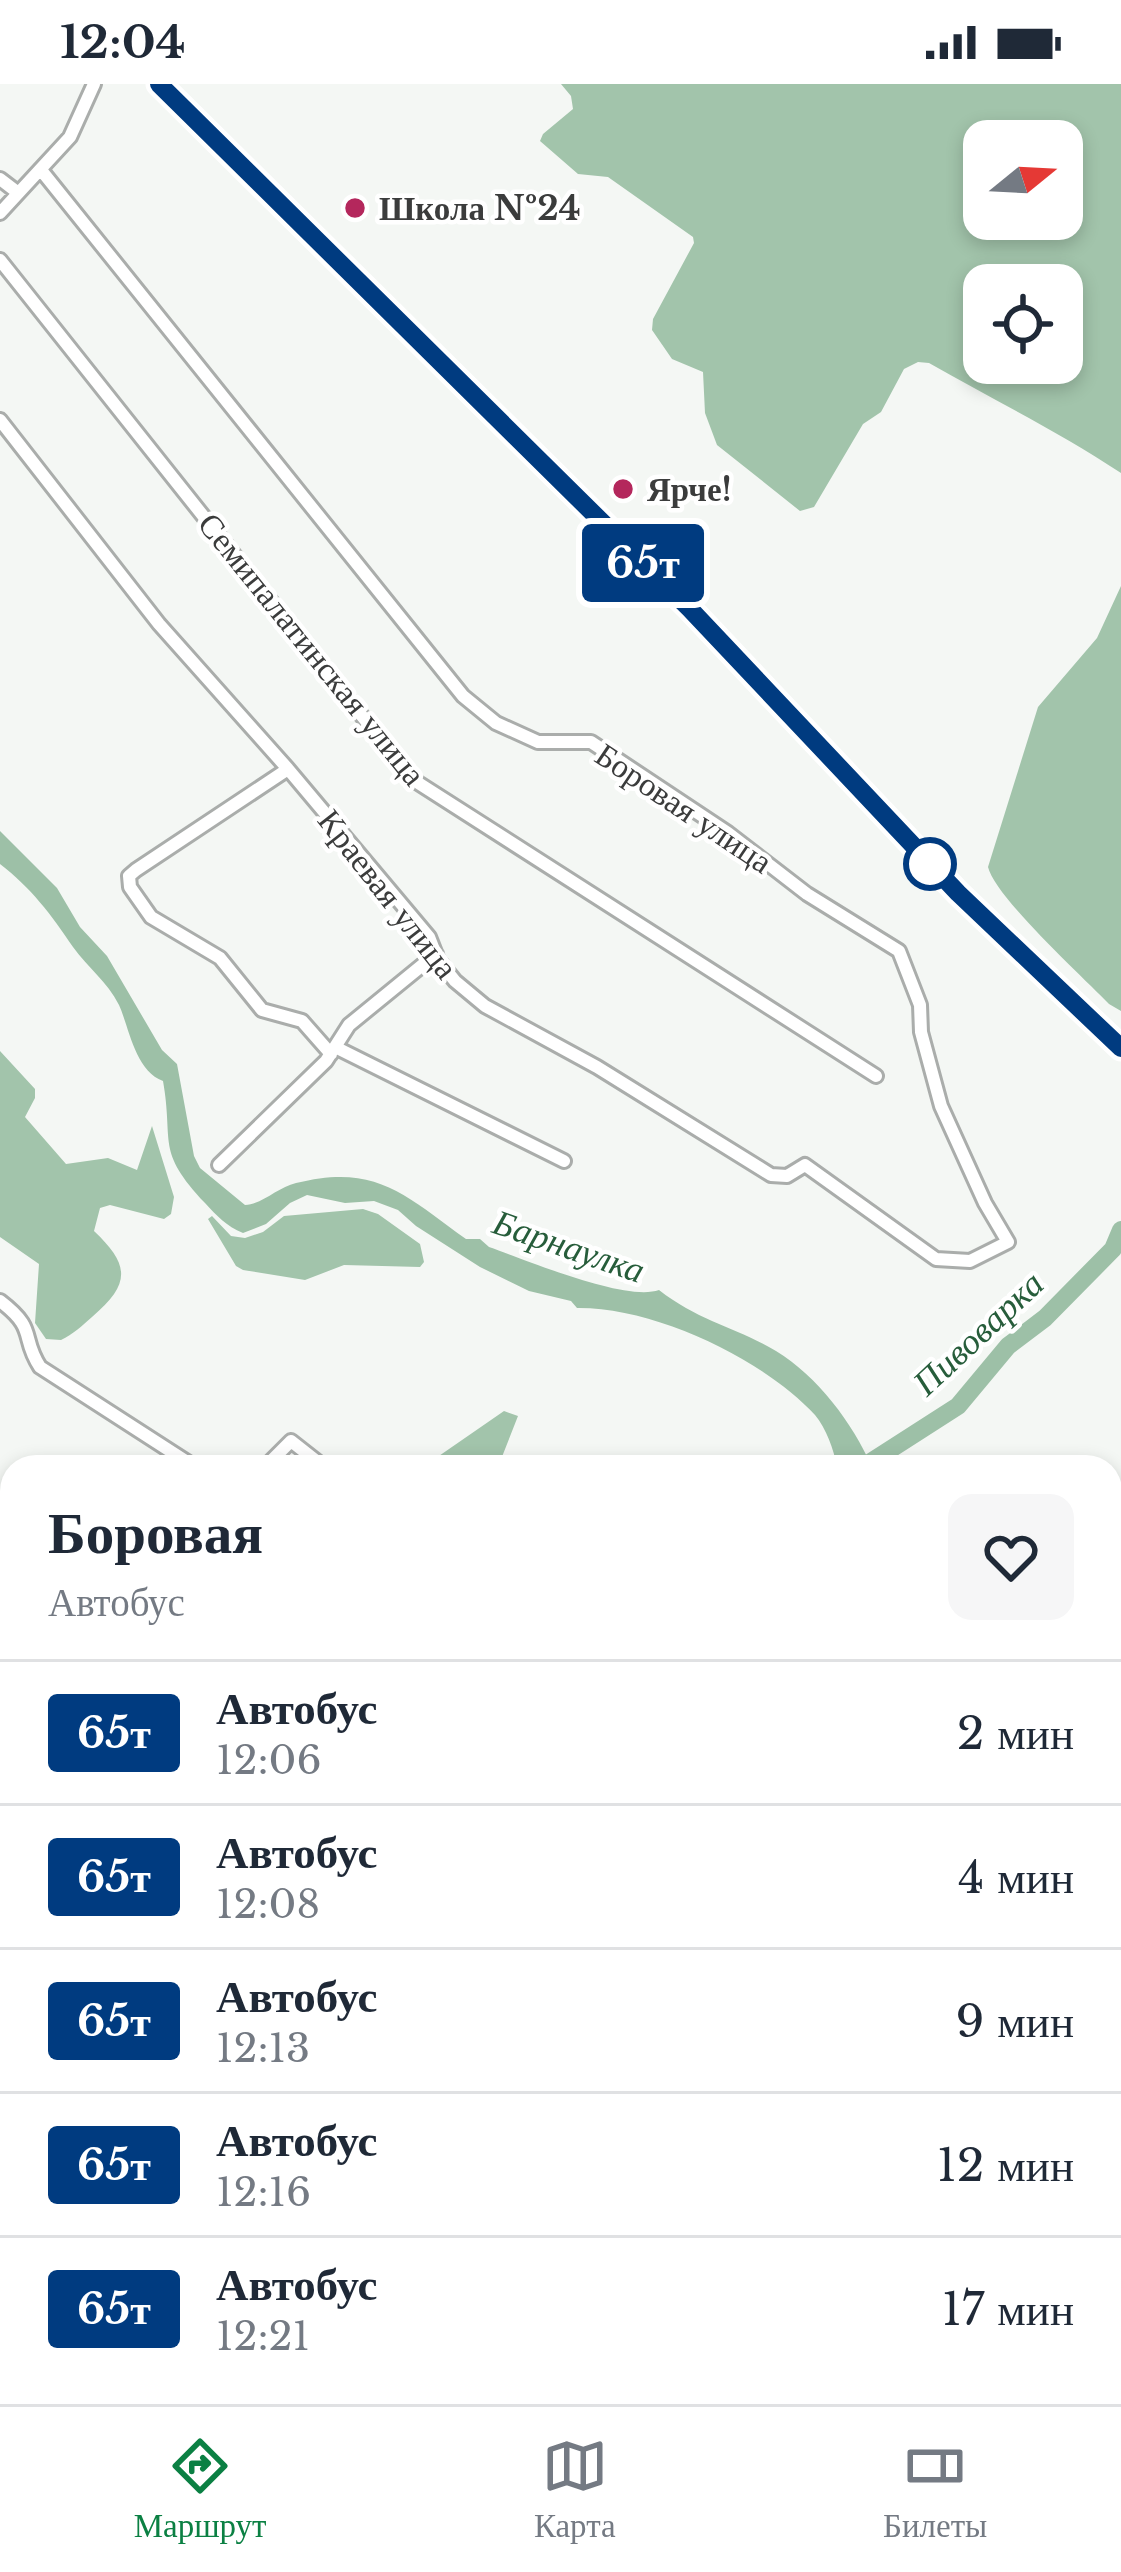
<!DOCTYPE html>
<html lang="ru">
<meta charset="utf-8">
<style>
:root{--surface:#fff;--page:#f6f6f7;--text:#1f2937;--muted:#747a83;--line:#e0e1e3;--accent:#0b8043}
body{margin:0;font-family:"Libre Baskerville",serif;background:var(--page);color:var(--text);height:100vh;display:flex;flex-direction:column;font-size:45px;white-space:nowrap}
*{box-sizing:border-box;margin:0}
p{font-size:39px;color:var(--muted)}
.icon{flex:none;width:66px;height:66px;fill:none;stroke:currentColor;stroke-width:2;stroke-linecap:round;stroke-linejoin:round}
.map{position:relative;flex:1;overflow:hidden}
.details{position:absolute;left:0px;top:1371px;width:1122px;height:951px;display:flex;flex-direction:column;background:var(--surface);border-radius:36px 36px 0 0;box-shadow:0 6px 18px #0003}
.details>*{flex:none}
.badge{padding:0 24px;border-radius:9px;font-size:42px;line-height:78px}
.needle{width:78px;rotate:72deg}
.buttons{position:absolute;left:963px;top:36px;display:grid;gap:24px}
.buttons a{display:grid;place-items:center;width:120px;height:120px;border-radius:24px;background:var(--surface);box-shadow:0 6px 18px #0003;font-size:60px}
.map>.badge{position:absolute;translate:-50% -50%;box-shadow:0 0 0 6px #fff}
.round{display:grid;place-items:center;flex:none;width:126px;height:126px;border-radius:24px;background:var(--page)}
.headline{display:flex;align-items:center;justify-content:space-between;height:204px;padding:0 48px}
h1{font-size:57px;font-weight:700;line-height:90px}
ul{padding:0;list-style:none}
li{display:flex;align-items:center;gap:36px;height:144px;padding:0 48px;border-top:3px solid var(--line)}
li div{flex:1}
li b{display:block;font-size:45px}
li em{font-style:normal}
li .badge{min-width:132px;font-weight:700;text-align:center}
.status{display:flex;justify-content:space-between;align-items:center;height:84px;padding:0 60px;background:var(--surface);direction:ltr}
.status svg{height:33px;fill:currentColor}
.tab-bar{display:flex;justify-content:space-around;align-items:center;height:168px;border-top:3px solid var(--line);background:var(--surface);font-size:33px;color:var(--muted)}
.tab-bar a{display:grid;justify-items:center;gap:6px}
.tab-bar .selected{color:var(--accent)}
.map>svg:first-child{display:block}
.forest{fill:#a2c4ab;fill-rule:evenodd}
.water{fill:#9dc0a7}
.lines{fill:none;stroke-linecap:round;stroke-linejoin:round}
.river{stroke:#9dc0a7;stroke-width:18}
.street-casing{stroke:#aaadab;stroke-width:18}
.secondary-casing{stroke:#aaadab;stroke-width:22}
.street{stroke:#fff;stroke-width:12}
.secondary{stroke:#dff5e6;stroke-width:16}
.line-casing{stroke:#fff;stroke-width:27}
.line{stroke:#003b80;stroke-width:18}
.poi-dot{fill:#b4275c;stroke:#fff;stroke-width:4.5}
.stop-dot{fill:#fff;stroke:#003b80;stroke-width:6}
.labels{text-anchor:middle;dominant-baseline:central;stroke-width:9;stroke-linejoin:round;paint-order:stroke}
.poi-label{font-size:33px;font-weight:bold;fill:#3b3c3c;stroke:#fff;text-anchor:start}
.street-label{font-size:33px;fill:#3b3c3c;stroke:#fff}
.water-label{font-size:36px;font-style:italic;fill:#275d3b;stroke:#fff}
</style>
<div class="status"><b>12:04</b><svg viewBox="0 0 49 12"><path d="M0 12V9h3v3zM5 12V6h3v6zM10 12V3h3v9zM15 12V0h3v12zM26 1h20v11H26zM47 4h2v5h-2z"/></svg></div>
<div class="map">
<svg width="1121" height="2320" viewBox="0 0 1121 2320">
<rect width="100%" height="100%" fill="#f4f7f4"/>
<path class="forest" d="M561 0H1121V389C1059 348 994 316 929 279L918 278 904 285 881 328 863 340 814 423 800 427 717 361 705 329 703 288 672 275 652 246 653 235 694 159 693 153 608 93 578 90 540 57 543 50 573 25 571 12ZM984 57H1062V135H984ZM984 201H1062V279H984Z
M1121 502V927L1109 920C1083 893 995 813 988 783L1038 623 1097 554Z
M0 967 35 1005V1014L25 1033 66 1080 108 1074 137 1086 152 1042 174 1113 171 1130 164 1135 110 1121 100 1124 94 1147C130 1181 131 1200 92 1233 82 1242 73 1250 61 1256L46 1255 35 1239 39 1180 0 1153Z
M363 1125 378 1130 420 1160 424 1178 420 1183 344 1181 305 1196 243 1186 236 1182 208 1135 212 1132 231 1152 245 1154 263 1148 284 1132Z
M504 1327 518 1332 498 1383H432L436 1374Z
M0 1517H12V2286L0 2301Z
M108 2310H393L389 2320H105Z"/>
<path class="water" d="M0 747 57 804 80 843 107 872 162 966 177 980 194 1072 200 1084 245 1121C263 1120 278 1103 296 1099 376 1079 405 1111 466 1155H480L489 1163C527 1176 625 1218 659 1206 700 1238 736 1243 776 1267 818 1293 852 1338 872 1383H837C834 1366 826 1344 815 1331 763 1275 655 1223 577 1224L571 1217 529 1207 480 1183 416 1142 398 1126 374 1117 345 1119 307 1111 290 1119 266 1140 243 1149C226 1142 217 1132 205 1119 155 1066 174 1059 163 997 135 987 129 943 119 921 107 897 88 884 73 863 51 830 31 804 0 780Z"/>
<g class="lines">
<path class="river" d="M863 1383 958 1322 1008 1262 1045 1234 1113 1165 1121 1146"/>
<defs>
<path id="street" d="M0 95 17 108
M0 129 70 53 94 0
M0 176 412 695 876 992
M0 336 159 540 288 685 429 853 438 876 455 897 485 922 597 983 771 1091 787 1092 805 1081 936 1175 970 1177 1008 1158 985 1119 941 1022 921 948 920 921 899 867 807 810 728 749 591 658H538L496 639 463 612 41 86
M288 685 136 786 129 792 130 803 151 833 220 874 262 926 302 937 331 970
M335 963 564 1077
M219 1081 326 977 349 941 436 870
M0 1217C38 1246 20 1252 40 1283L195 1383
M265 1383 291 1357 324 1383
M1110 1745 1121 1755
M752 2310 754 2320
M958 2310 969 2320
M1003 2310 1004 2320
M78 2320 82 2310
M408 2320 412 2310"/>
<path id="secondary" d="M159 0 689 524 958 809 1121 964
M1110 1700 1121 1639
M1108 2310 1114 2320"/>
</defs>
<use href="#street" class="street-casing"/>
<use href="#secondary" class="secondary-casing"/>
<use href="#street" class="street"/>
<use href="#secondary" class="secondary"/>
</g>
<g class="lines">
<defs>
<path id="line" d="M159 0 689 524 958 809 1121 964"/>
</defs>
<use href="#line" class="line-casing"/>
<use href="#line" class="line"/>
</g>
<g class="poi-dot">
<circle cx="355" cy="124" r="12"/>
<circle cx="623" cy="405" r="12"/>
</g>
<circle class="stop-dot" cx="930" cy="780" r="24"/>
<g class="labels">
<g class="poi-label">
<text x="379" y="124">Школа №24</text>
<text x="647" y="405">Ярче!</text>
</g>
<g class="street-label">
<text transform="translate(312 565) rotate(51)">Семипалатинская улица</text>
<text transform="translate(684 724) rotate(34)">Боровая улица</text>
<text transform="translate(388 810) rotate(52)">Краевая улица</text>
</g>
<g class="water-label">
<text transform="translate(569 1162) rotate(19)">Барнаулка</text>
<text transform="translate(978 1249) rotate(-43)">Пивоварка</text>
</g>
</g>
</svg>
<div class="buttons">
<a><svg class="needle" viewBox="-14 -14 28 28"><path d="M0-13l5 13h-10z" fill="#e53935"/><path d="M0 13l5-13h-10z" fill="#747a83"/></svg></a>
<a><svg class="icon" aria-label="locate" viewBox="0 0 24 24"><circle cx="12" cy="12" r="6"/><path d="M12 2v4M12 18v4M2 12h4M18 12h4"/></svg></a>
</div>
<b class="badge" style="left:643px;top:479px;background:#003b80;color:#fff">65т</b>
<section class="details">
<div class="headline"><div><h1>Боровая</h1><p>Автобус</p></div><a class="round"><svg class="icon" aria-label="heart" viewBox="0 0 24 24"><path d="M12 20l-8-8c-3-5 5-10 8-4 3-6 11-1 8 4z"/></svg></a></div>
<ul>
<li><span class="badge" style="background:#003b80;color:#fff">65т</span><div><b>Автобус</b><p>12:06</p></div><em>2 мин</em></li>
<li><span class="badge" style="background:#003b80;color:#fff">65т</span><div><b>Автобус</b><p>12:08</p></div><em>4 мин</em></li>
<li><span class="badge" style="background:#003b80;color:#fff">65т</span><div><b>Автобус</b><p>12:13</p></div><em>9 мин</em></li>
<li><span class="badge" style="background:#003b80;color:#fff">65т</span><div><b>Автобус</b><p>12:16</p></div><em>12 мин</em></li>
<li><span class="badge" style="background:#003b80;color:#fff">65т</span><div><b>Автобус</b><p>12:21</p></div><em>17 мин</em></li>
</ul>
</section>
</div>
<nav class="tab-bar">
<a class="selected"><svg class="icon" aria-label="directions" viewBox="0 0 24 24"><path d="M12 3l9 9-9 9-9-9zM9 14v-3h6M13 9l2 2-2 2"/></svg>Маршрут</a>
<a><svg class="icon" aria-label="map" viewBox="0 0 24 24"><path d="M3 6l6-2 6 2 6-2v14l-6 2-6-2-6 2zM9 4v14M15 6v14"/></svg>Карта</a>
<a><svg class="icon" aria-label="tickets" viewBox="0 0 24 24"><path d="M3 7h18v10H3zM15 7v10"/></svg>Билеты</a>
</nav>
